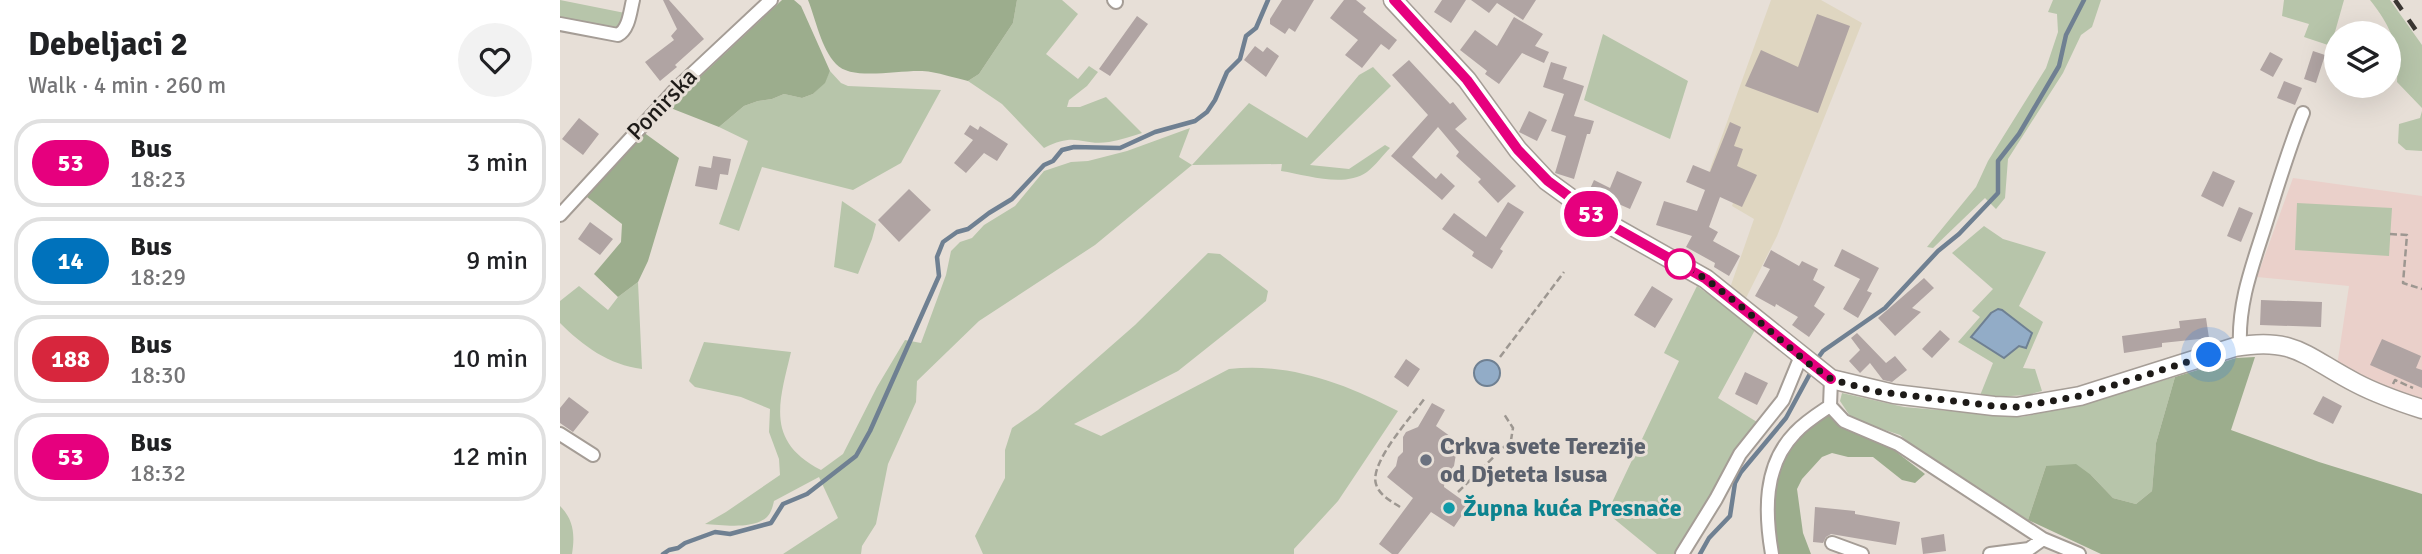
<!DOCTYPE html>
<meta charset="utf-8">
<style>
:root{--surface:#fff;--page:#f2f2f2;--text:#202124;--muted:#757577;--line:#e0e0e0}
body{margin:0;font-family:Signika,sans-serif;background:var(--page);color:var(--text);height:100vh;display:flex;flex-direction:column;font-size:26px;white-space:nowrap}
*{box-sizing:border-box;margin:0}
p{font-size:23px;color:var(--muted)}
.icon{flex:none;width:38px;height:38px;fill:none;stroke:currentColor;stroke-width:2;stroke-linecap:round;stroke-linejoin:round}
.map{position:relative;flex:1;overflow:hidden}
.sheet{display:flex;flex-direction:column;background:var(--surface);width:560px}
.sheet>*{flex:none}
.badge{padding:0 14px;border-radius:23px;font-size:24px;line-height:46px}
.fabs{position:absolute;left:1764px;top:21px;display:grid;gap:14px}
.fabs a{display:grid;place-items:center;width:77px;height:77px;border-radius:50%;background:var(--surface);box-shadow:0 7px 28px #0002;font-size:35px}
.you{position:absolute;width:35px;height:35px;margin:-18px;border:5px solid #fff;border-radius:50%;background:#1a73e8;box-shadow:0 0 0 10px #1a73e833}
.map>.badge{position:absolute;translate:-50% -50%;box-shadow:0 0 0 4px #fff}
.round{display:grid;place-items:center;flex:none;width:74px;height:74px;border-radius:37px;background:var(--page)}
.overview{display:flex;align-items:center;justify-content:space-between;height:119px;padding:0 28px}
h1{font-size:33px;font-weight:800;line-height:52px}
ul{padding:0;list-style:none}
li{display:flex;align-items:center;gap:21px;height:88px;margin:0 14px 10px;padding:0 14px;border:4px solid var(--line);border-radius:28px}
li div{flex:1}
li b{display:block;font-size:26px}
li em{font-style:normal}
li .badge{min-width:77px;font-weight:700;text-align:center}
main{display:flex;flex:1;min-height:0}
.map>svg:first-child{display:block}
.industrial{fill:#dfd6c1}
.education{fill:#ead0ca}
.green{fill:#b7c5aa;fill-rule:evenodd}
.forest{fill:#9cad8d}
.water{fill:#92acc7;stroke:#6f8092;stroke-width:2}
.lines{fill:none;stroke-linecap:round;stroke-linejoin:round}
.stream{stroke:#6f8092;stroke-width:4.5}
.building{fill:#b0a4a3}
.street-casing{stroke:#a59d96;stroke-width:16}
.secondary-casing{stroke:#a59d96;stroke-width:21}
.path{stroke:#9d9791;stroke-width:2.5;stroke-dasharray:7 3.5;stroke-linecap:butt}
.street{stroke:#fff;stroke-width:12}
.secondary{stroke:#fff;stroke-width:18}
.rail{stroke:#3a3632;stroke-width:4.5;stroke-dasharray:12 12;stroke-linecap:butt}
.line-casing{stroke:#fff;stroke-width:16}
.line{stroke:#e6007e;stroke-width:10}
.walk{stroke:#1e1b18;stroke-width:7;stroke-dasharray:0 12.6}
.stop-dot{fill:#fff;stroke:#e6007e;stroke-width:3.5}
.worship-dot{fill:#6b7280;stroke:#e7dfd7;stroke-width:2.5}
.culture-dot{fill:#0f9aa8;stroke:#e7dfd7;stroke-width:2.5}
.labels{text-anchor:middle;dominant-baseline:central;stroke-width:6;stroke-linejoin:round;paint-order:stroke}
.street-label{font-size:24px;fill:#1e1b18;stroke:#e7dfd7}
.worship-label{font-size:24px;font-weight:bold;fill:#5b616d;stroke:#e7dfd7;text-anchor:start}
.culture-label{font-size:24px;font-weight:bold;fill:#0d838f;stroke:#e7dfd7;text-anchor:start}
</style>
<main>
<section class="sheet">
<div class="overview"><div><h1>Debeljaci 2</h1><p>Walk · 4 min · 260 m</p></div><a class="round"><svg class="icon" aria-label="heart" viewBox="0 0 24 24"><path d="M12 20l-8-8c-3-5 5-10 8-4 3-6 11-1 8 4z"/></svg></a></div>
<ul>
<li><span class="badge" style="background:#e6007e;color:#fff">53</span><div><b>Bus</b><p>18:23</p></div><em>3 min</em></li>
<li><span class="badge" style="background:#0072bc;color:#fff">14</span><div><b>Bus</b><p>18:29</p></div><em>9 min</em></li>
<li><span class="badge" style="background:#d7263d;color:#fff">188</span><div><b>Bus</b><p>18:30</p></div><em>10 min</em></li>
<li><span class="badge" style="background:#e6007e;color:#fff">53</span><div><b>Bus</b><p>18:32</p></div><em>12 min</em></li>
</ul>
</section>
<div class="map">
<svg width="1862" height="554" viewBox="0 0 1862 554">
<rect width="100%" height="100%" fill="#e7dfd7"/>
<path class="industrial" d="M1211 0H1261L1302 23 1217 236 1185 300 1170 288 1194 219 1172 206 1180 183 1149 172Z"/>
<path class="education" d="M1733 178 1862 196V404L1777 366 1789 286 1697 277Z"/>
<path class="green" d="M0 0 65 13 59 27 53 29 0 19Z
M457 0H502L518 14 486 54 518 79 529 66 538 72 527 86 509 100 507 107H520L546 97 582 133C572 136 560 140 549 142 520 146 517 131 484 148L442 104 408 81 419 74 453 23Z
M1493 0H1541L1532 27 1521 35 1503 73 1448 159 1445 198 1436 209 1425 198 1373 248 1367 247 1416 187 1428 161 1486 68 1498 32 1497 14 1488 12Z
M1724 0H1784L1771 46 1744 37 1749 24 1722 16Z
M1810 0H1830L1862 45V108L1837 82C1839 46 1832 28 1810 0Z
M1043 34 1128 81 1110 139 1024 100Z
M813 67 831 86 750 165 789 169 825 145 830 148C823 155 816 165 807 172 784 188 747 175 721 171L722 164 632 165 535 245 419 321 357 381 356 402 328 464 316 524 302 546 301 554H223L278 518 259 477 214 501C213 506 211 513 207 517 193 530 162 525 145 524L166 512 220 475 219 459 209 432 210 409 181 397 135 387 129 381 144 342 231 352C219 403 205 441 261 470L283 454 317 387 345 340 361 343 386 275 391 251 400 242 412 238 424 225 455 206 484 171 511 162 528 161 567 151 630 128 619 157 632 165 689 103 747 138 799 75Z
M270 71 281 83 288 86 381 90 341 163 293 190 202 167 179 231 159 224 188 141 159 127 184 106 198 101 212 99 224 94 242 98 253 94 264 83Z
M1862 111V151L1846 150 1838 143 1839 124 1860 118Z
M282 201 316 224 312 239 298 274 274 267Z
M1737 203 1832 208 1829 256 1735 250Z
M1424 226 1443 239 1486 252 1459 306 1483 322 1463 368 1475 369 1482 391 1467 395 1419 398 1433 363 1398 342 1420 317 1412 311 1433 289 1392 253ZM1431 313 1459 346 1444 358 1411 337Z
M648 253 660 254 708 291 706 301 618 371 514 424 541 436 669 369C729 362 786 384 838 411L778 501 734 549V554H423L415 536 445 478V450L452 428 478 410 575 325Z
M78 282 82 369C49 365 23 346 0 323V301L19 286 48 310 58 297Z
M1137 286 1196 328 1158 398 1197 422 1170 459 1146 506 1114 554H1097L1047 513 1119 361 1104 353Z
M1615 377 1596 443 1592 491 1576 504 1553 498 1531 475 1486 466 1468 520 1360 452 1340 435 1292 419 1280 401 1282 393 1344 407 1461 417 1516 406Z
M0 506C14 520 15 535 12 554H0Z"/>
<path class="forest" d="M222 0H234L241 6 270 71 265 83 253 94 242 98 224 94 212 99 198 101 184 106 159 127 108 107Z
M248 0H457L453 23 419 74 408 81C395 78 383 74 371 72 348 67 293 83 276 64 261 48 256 20 248 0Z
M83 132 119 158 88 261 78 282 58 297 34 274 61 242 62 224 27 197Z
M1695 357 1671 430 1759 462 1862 494V554H1541L1468 520 1486 466 1516 464 1531 475 1553 498 1576 504 1592 491 1596 443 1615 377 1676 358Z
M1268 413 1278 423 1330 447 1365 474 1355 483 1342 480 1313 457H1288L1272 453 1262 457 1242 479 1237 489 1243 533 1251 554H1216L1211 497 1221 464 1234 441 1248 427Z"/>
<path class="water" d="M1438 309 1442 310 1472 333 1466 348 1459 346 1444 358 1411 337 1431 313Z
M914 373a13 13 0 1 1 26 0a13 13 0 1 1-26 0Z"/>
<g class="lines">
<path class="stream" d="M1255 362 1263 351 1325 308 1378 251 1399 234 1438 193V161L1459 134 1499 66 1506 35 1524 0
M103 554 109 550 118 548 125 543 155 532 170 534 211 523 223 504 247 494 296 456 310 431 379 276 377 257 383 242 397 232 408 229 429 213 452 199 484 165 493 161 502 150 514 147 560 148 595 132 635 121 647 112 655 100 667 72 680 59 686 36 696 28 708 0
M1140 554 1149 538 1170 516 1175 483 1181 472 1226 418 1252 370"/>
</g>
<path class="building" d="M103 0H109L144 39 115 65 117 67 100 81 85 62 114 40 111 36 117 29Z
M722 0H754L735 32 729 28 725 34 710 24V19Z
M784 0H796L806 8 803 12 837 40 829 50 821 44 802 68 785 55 798 40 770 18Z
M882 0H906L891 23 874 12Z
M911 0H976L963 20 937 3 929 13Z
M1257 14 1290 26 1258 113 1185 86 1201 50 1238 67Z
M577 16 588 24 550 76 539 69Z
M954 17 983 34 975 46 989 52 984 63 962 53 939 84 925 74 927 71 900 50 915 30 937 46Z
M695 46 703 52 707 47 719 56 706 77 684 60Z
M1753 51 1765 55 1756 83 1744 79Z
M1710 52 1723 59 1713 77 1700 70Z
M849 60 890 104 893 102 907 119 895 129 956 186 938 203 918 182 921 179 896 156 899 152 878 127 852 157 876 179 881 173 895 186 882 200 831 156 868 115 832 75Z
M991 62 1007 67 1003 79 1024 86 1014 116 1034 121 1030 134H1027L1014 179 995 173 1006 136 991 131 1004 94 983 87Z
M1724 81 1742 88 1735 105 1717 98Z
M969 111 987 120 977 141 959 132Z
M19 118 39 134 23 155 2 139Z
M1170 122 1181 127 1174 146 1183 149 1177 166 1197 175 1182 207 1160 197 1149 227 1158 232 1153 241 1180 256 1169 276 1154 267 1155 263 1126 247 1132 236 1096 225 1104 201 1137 211 1145 190 1126 182 1133 165 1150 172Z
M410 125 418 130 420 126 448 144 437 161 424 153 406 173 394 163 413 140 404 134Z
M153 156 171 159 168 175 160 174 157 190 135 186 139 166 151 168Z
M1057 171 1082 182 1070 209 1029 191 1034 180 1050 188Z
M1653 171 1675 181 1663 207 1641 196Z
M349 189 371 210 339 242 318 220Z
M948 202 964 212 940 249 943 251 932 269 912 256 914 252 882 229 894 213 926 237Z
M1679 207 1693 213 1681 242 1667 236Z
M30 222 53 239 40 255 18 239Z
M1282 249 1319 268 1307 291 1312 293 1298 318 1283 309 1300 279 1274 266Z
M1211 250 1239 266 1242 261 1258 269 1253 280 1265 287 1254 306 1265 314 1249 337 1232 325 1238 317 1216 304 1215 307 1195 296 1210 269 1203 266Z
M1364 278 1374 288 1352 308 1361 312 1335 336 1318 318Z
M1092 286 1113 299 1095 328 1074 315Z
M1701 300 1762 302 1761 327 1700 325Z
M1646 318 1649 338 1602 343V347L1564 353 1562 336 1620 328 1619 321Z
M1380 330 1390 339 1372 358 1362 349Z
M1297 333 1326 363 1335 356 1347 370 1332 382 1323 380 1310 363 1300 373 1289 361 1300 350 1291 338Z
M1822 339 1861 356 1856 368 1862 370V388L1810 365Z
M846 359 860 369 848 387 834 377Z
M1185 372 1208 383 1197 405 1175 394Z
M1763 396 1782 406 1773 424 1753 414Z
M9 397 29 412 13 432 0 423V408Z
M872 403 885 410 876 426 894 439 901 451 896 454 894 466 885 476 884 487 909 505 894 527 871 512 838 554H832L819 544 853 498 827 477 836 466 838 457 843 452V437L846 432 858 427Z
M1255 507 1295 511V514L1340 522 1336 545 1271 534 1266 537 1263 543 1253 542Z
M1384 534 1386 551 1363 554 1361 538Z"/>
<g class="lines">
<defs>
<path id="street" d="M554 0 556 2
M0 24 58 35C69 29 70 12 73 0
M0 215 117 88 211 0
M1680 346C1678 303 1692 267 1705 226 1717 188 1728 150 1743 113
M1271 379 1270 406 1284 421 1338 444 1483 539 1519 554
M0 434 33 455
M1272 543 1302 554
M1122 554 1156 499 1180 454 1223 400 1241 356
M1212 554C1205 513 1203 466 1235 433 1245 422 1258 414 1270 406
M1430 554 1469 549 1483 539"/>
<path id="secondary" d="M833 0 907 80 958 150 987 181 1038 218 1146 279 1271 379 1334 394 1434 406 1457 407 1520 396 1675 347C1735 336 1747 358 1796 383 1817 394 1840 402 1862 409"/>
</defs>
<use href="#street" class="street-casing"/>
<use href="#secondary" class="secondary-casing"/>
<path class="path" d="M1830 234 1847 235 1843 283 1862 289
M940 357 1004 272
M1833 384 1835 380 1853 388
M898 492 951 440 953 428 944 414
M840 507C831 501 819 495 816 484 809 463 852 416 865 398"/>
<use href="#street" class="street"/>
<use href="#secondary" class="secondary"/>
<path class="rail" d="M1835 0 1862 39"/>
</g>
<g class="lines">
<defs>
<path id="line" d="M834 0 907 80 958 150 988 181 1038 218 1146 279 1271 379"/>
</defs>
<use href="#line" class="line-casing"/>
<use href="#line" class="line"/>
<path class="walk" d="M1120 264 1146 279 1183 308 1248 363 1271 379 1313 391 1434 406 1457 407 1520 396 1649 355"/>
</g>
<circle class="stop-dot" cx="1120" cy="264" r="14"/>
<circle class="worship-dot" cx="866" cy="460" r="7"/>
<circle class="culture-dot" cx="889" cy="508" r="7"/>
<g class="labels">
<g class="street-label">
<text transform="translate(102 104) rotate(-46)">Ponirska</text>
</g>
<g class="worship-label">
<text x="880" y="446">Crkva svete Terezije<tspan x="880" dy="28">od Djeteta Isusa</tspan></text>
</g>
<g class="culture-label">
<text x="903" y="508">Župna kuća Presnače</text>
</g>
</g>
</svg>
<div class="fabs">
<a><svg class="icon" aria-label="layers" viewBox="0 0 24 24"><path d="M12 4l9 5-9 5-9-5zM3 14l9 5 9-5"/></svg></a>
</div>
<div class="you" style="left:1649px;top:355px"></div>
<b class="badge" style="left:1031px;top:214px;background:#e6007e;color:#fff">53</b>
</div>
</main>
